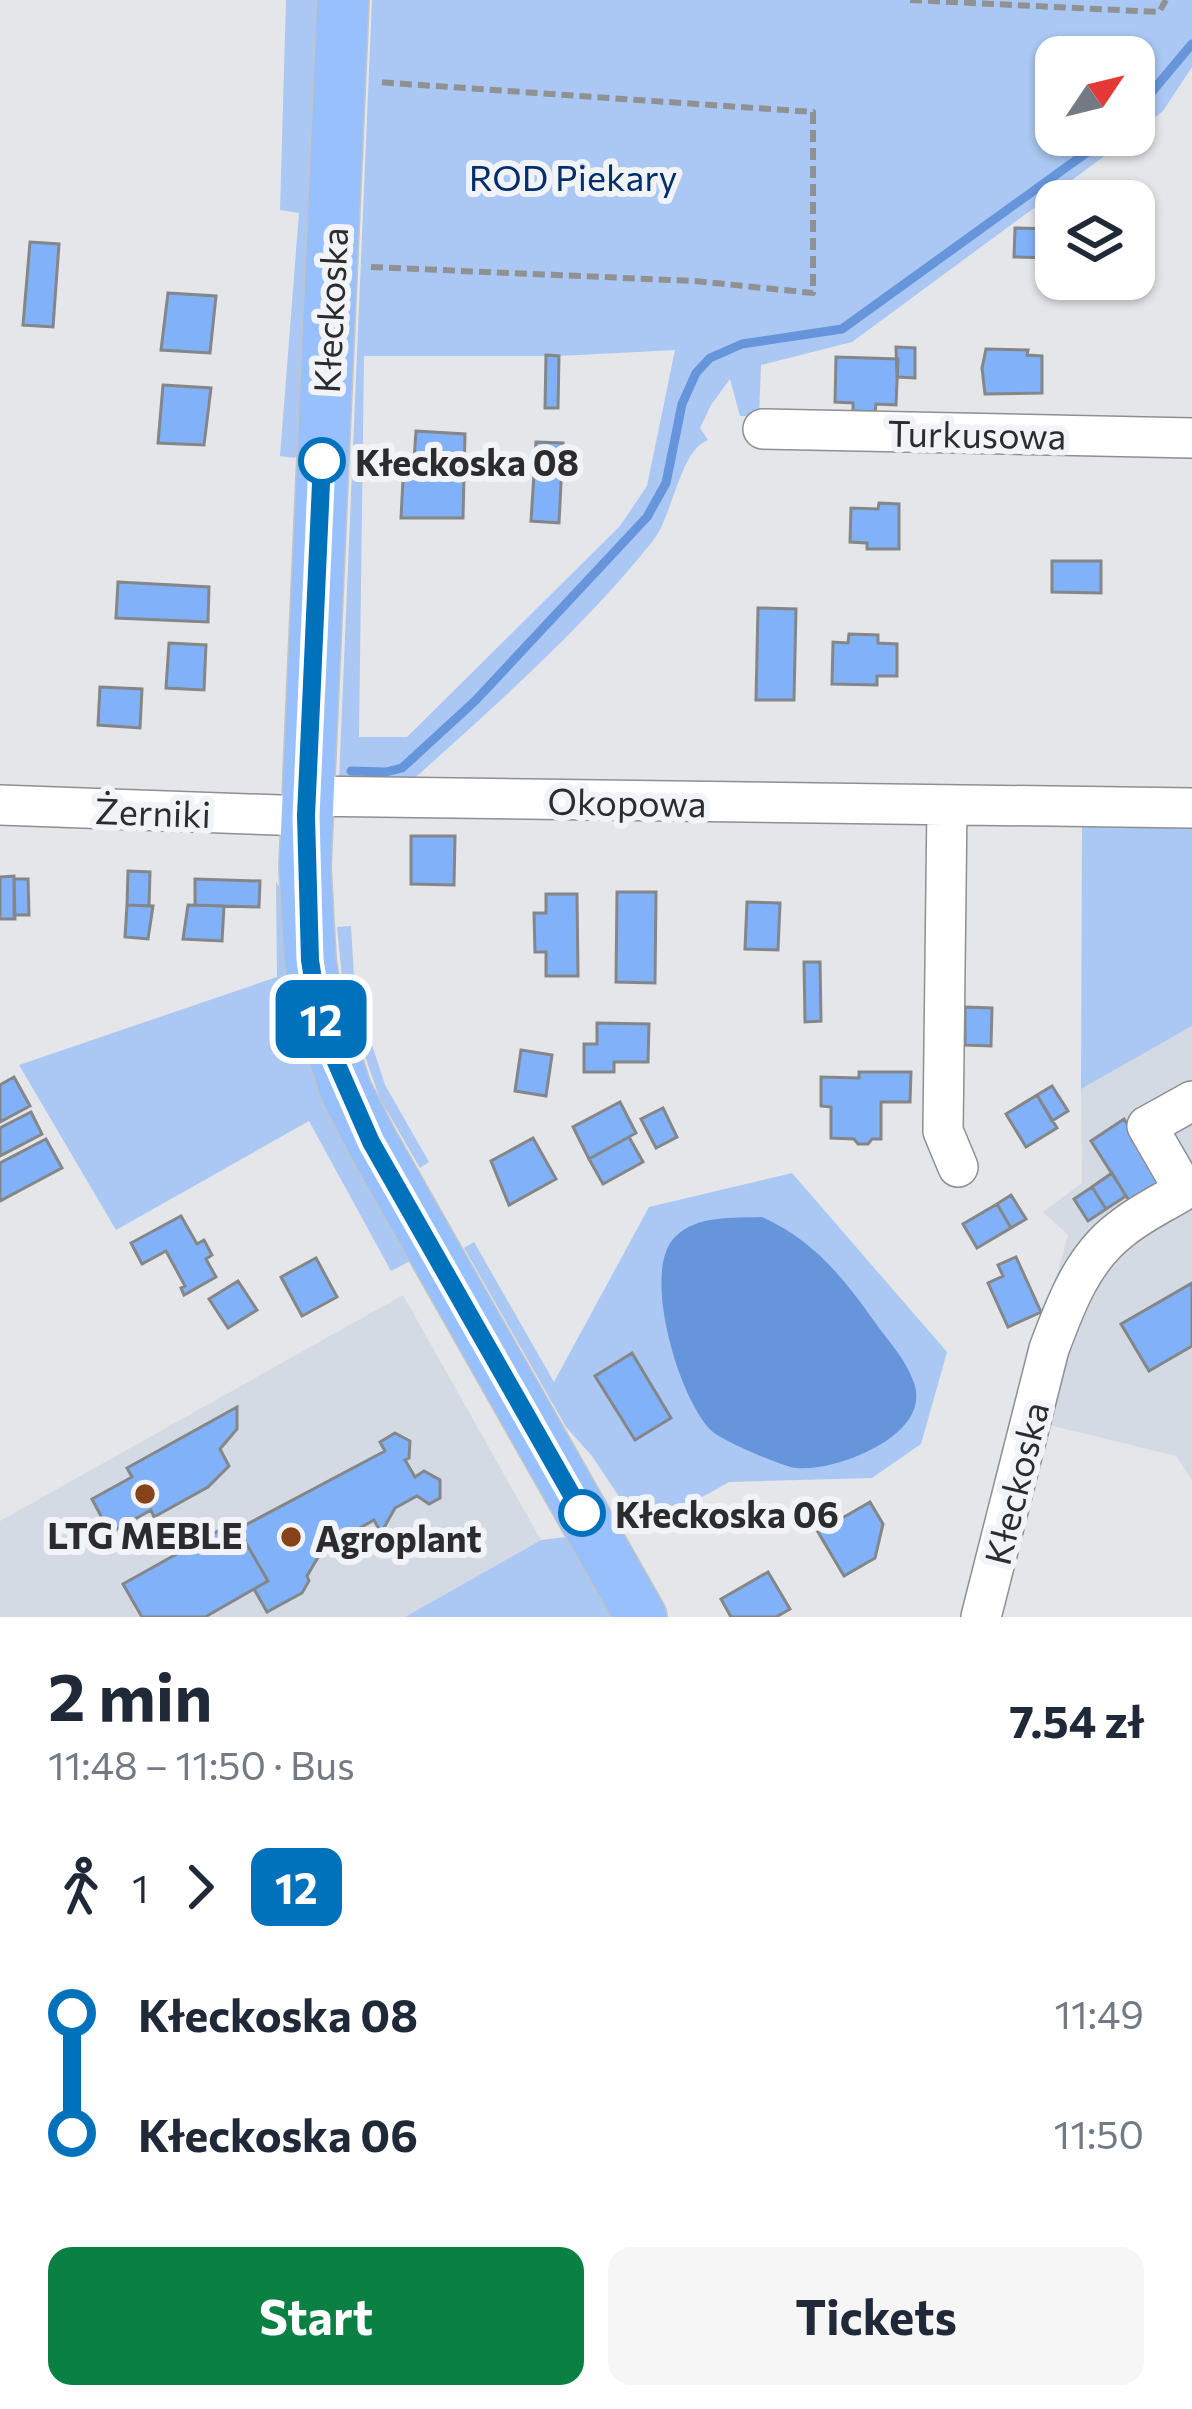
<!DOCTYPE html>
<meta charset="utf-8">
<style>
:root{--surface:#fff;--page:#f6f6f7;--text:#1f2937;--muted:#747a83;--accent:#0b8043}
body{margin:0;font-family:Commissioner,sans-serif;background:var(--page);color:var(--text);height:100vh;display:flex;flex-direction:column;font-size:45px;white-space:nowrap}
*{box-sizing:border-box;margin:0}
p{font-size:39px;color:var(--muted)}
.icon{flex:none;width:66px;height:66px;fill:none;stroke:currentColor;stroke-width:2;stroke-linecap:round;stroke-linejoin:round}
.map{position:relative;height:1617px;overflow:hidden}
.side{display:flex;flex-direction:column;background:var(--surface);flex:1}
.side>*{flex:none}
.badge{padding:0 24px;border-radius:18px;font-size:42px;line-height:78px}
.needle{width:78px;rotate:55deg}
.fabs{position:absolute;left:1035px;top:36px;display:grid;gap:24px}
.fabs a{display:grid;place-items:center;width:120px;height:120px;border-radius:24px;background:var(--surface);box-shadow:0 3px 9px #0004;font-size:60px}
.map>.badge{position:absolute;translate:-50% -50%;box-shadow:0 0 0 6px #fff}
.legs{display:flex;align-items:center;gap:18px;height:132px;padding:0 48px;font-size:39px}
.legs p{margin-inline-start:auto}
.summary{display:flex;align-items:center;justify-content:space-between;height:204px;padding:0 48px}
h1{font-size:66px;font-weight:700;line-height:90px}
.action{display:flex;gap:24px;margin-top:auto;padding:24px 48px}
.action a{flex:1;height:138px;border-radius:24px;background:var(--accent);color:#fff;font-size:48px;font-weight:700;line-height:138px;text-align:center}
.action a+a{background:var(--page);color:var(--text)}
ul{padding:0 48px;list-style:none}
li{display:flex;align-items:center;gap:42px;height:120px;font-size:45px}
li i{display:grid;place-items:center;width:18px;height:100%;margin:0 15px;background:currentColor}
li i::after{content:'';width:30px;height:30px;margin:-15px;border:9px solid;border-radius:50%;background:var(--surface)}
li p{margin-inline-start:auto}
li:first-child i{background:linear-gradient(#0000 50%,currentColor 0)}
li:last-child i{background:linear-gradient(currentColor 50%,#0000 0)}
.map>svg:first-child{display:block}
.built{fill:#d4dae4}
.green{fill:#aac8f3;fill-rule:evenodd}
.water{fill:#6695db}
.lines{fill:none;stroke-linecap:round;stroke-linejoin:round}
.stream{stroke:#6695db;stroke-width:9}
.building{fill:#81b2f9;stroke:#848688;stroke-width:3}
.minor-casing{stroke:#8d8f91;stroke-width:42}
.major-casing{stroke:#c4c4c4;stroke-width:54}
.path{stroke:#909193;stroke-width:6;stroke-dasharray:12 6;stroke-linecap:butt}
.minor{stroke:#fff;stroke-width:39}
.major{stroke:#97c0fd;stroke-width:51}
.line-1-casing{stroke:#fff;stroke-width:27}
.line-1{stroke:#0072bc;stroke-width:18}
.stop-1-dot{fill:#fff;stroke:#0072bc;stroke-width:6}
.poi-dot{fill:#874219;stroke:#f1f3f6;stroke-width:4.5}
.labels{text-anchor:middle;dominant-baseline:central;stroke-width:12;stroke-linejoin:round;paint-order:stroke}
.park-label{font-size:36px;fill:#002f6c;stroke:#f1f3f6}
.street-label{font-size:36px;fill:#2c2c2e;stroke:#f1f3f6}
.stop-label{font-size:36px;font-weight:bold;fill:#2c2c2e;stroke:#f1f3f6;text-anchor:start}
.poi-label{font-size:36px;font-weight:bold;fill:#2c2c2e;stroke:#f1f3f6}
</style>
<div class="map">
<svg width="1192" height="1617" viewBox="0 0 1192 1617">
<rect width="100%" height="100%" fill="#e4e6e9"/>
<path class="built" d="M1192 1026V1480L1176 1456 1045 1424 1037 1346 1068 1235 1043 1212 1082 1183 1081 1089Z
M403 1295 541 1540 405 1617H0V1521Z"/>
<path class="green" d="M286 0H319L301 454 294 458 280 456 299 213 280 210Z
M372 0H1192V67L1163 111 1134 134V57H1056V135H1133L852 342 761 365 759 416H740L730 379 711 405 700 428 708 440C679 451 674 515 652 542 583 628 498 703 416 777L339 779ZM675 350 647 486 620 526 407 737H359L364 356H559Z
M1082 816 1192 819V1026L1081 1089Z
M276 881 283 896 285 978 305 1056 410 1261 391 1271 309 1121 116 1230 19 1065 277 977Z
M351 926 355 993 385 1085 429 1162 420 1168 380 1099 344 997 337 927Z
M792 1173 947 1352 921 1444 872 1478 729 1482 642 1531 592 1456 566 1427 464 1248 474 1242 554 1382 649 1207Z
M566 1537 612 1617H405L541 1540Z"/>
<path class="water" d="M762 1217C813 1240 842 1276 874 1321 888 1341 906 1359 914 1383 929 1427 866 1456 833 1464 822 1467 808 1469 796 1468 784 1467 723 1441 713 1432 680 1403 640 1271 675 1237 697 1215 732 1218 762 1217Z"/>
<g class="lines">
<path class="stream" d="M1134 113 1192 44
M351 771 386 772 402 768 475 701 647 517 666 483 682 404 696 373 710 358 742 344 842 329 1111 135"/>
</g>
<path class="building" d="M1015 228 1054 229 1053 258 1014 257Z
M30 242 59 244 53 327 23 325Z
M168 293 216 296 210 353 161 350Z
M896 347 915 348V378L897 377Z
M986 349 1028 350 1027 355 1042 356V393L985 394 982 368Z
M546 355 559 356 558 408H545Z
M836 357 898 359 896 405 876 404 875 412 853 411V403L835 402Z
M163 385 211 388 204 445 158 443Z
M416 431 465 434 463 518H401L404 460H414Z
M536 442 563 443 559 523 531 521Z
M879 503 899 504V549H867V543L850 542 851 508 878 509Z
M1052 561H1101V593L1052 592Z
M118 582 209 587 208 622 116 618Z
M758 608 796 609 794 700H756Z
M849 634 878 635V643L897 644V676H877V685L832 684 833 642 848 643Z
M169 643 206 645 204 690 166 688Z
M100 687 142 689 140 728 98 725Z
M411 836H455L454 885 411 884Z
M128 871 150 872 149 906 127 905Z
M14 876 15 919H0V877Z
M14 879H28L29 915H14Z
M195 879 260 881 259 907 195 905Z
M617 892H656L655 983 616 982Z
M546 894H577L578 976H546V952H535L534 913H546Z
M747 902 780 903 778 950 745 949Z
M127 905 153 906 148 939 125 937Z
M188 905 224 906 222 941 183 939Z
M804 962H820L821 1021 805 1022Z
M965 1007 992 1008 991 1046 965 1045Z
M597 1023 649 1024 648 1062H614V1072H584V1044H597Z
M521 1050 552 1055 546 1096 515 1091Z
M859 1072H911L910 1102H881V1139H872L868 1144H858L854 1139 831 1138V1107L821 1106V1077L859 1078Z
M14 1077 30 1106 0 1122V1085Z
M1052 1086 1068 1111 1052 1121 1037 1095Z
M1037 1095 1057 1128 1026 1147 1006 1114Z
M620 1102 636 1133 589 1159 573 1127Z
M663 1108 677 1137 656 1148 641 1119Z
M31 1112 42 1134 0 1156V1128Z
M1124 1119 1164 1181 1130 1202 1091 1141Z
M629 1137 643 1162 603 1184 589 1159Z
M533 1138 556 1179 509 1205 491 1161Z
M46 1139 62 1168 0 1201V1163Z
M1112 1173 1126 1196 1106 1209 1092 1187Z
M1092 1187 1106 1209 1088 1221 1074 1199Z
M1011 1195 1026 1219 1011 1228 997 1204Z
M997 1204 1011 1228 977 1248 963 1224Z
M181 1216 197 1244 204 1240 212 1255 206 1259 216 1277 184 1295 181 1288 185 1286 166 1251 142 1264 131 1243Z
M1016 1257 1041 1312 1008 1327 988 1283 1003 1276 998 1265Z
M316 1258 337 1297 302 1316 281 1277Z
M238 1281 257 1310 228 1328 209 1299Z
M1192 1283V1346L1149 1371 1121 1324Z
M632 1353 671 1418 635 1440 595 1376Z
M237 1407V1429L220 1449 229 1466 208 1487 154 1517 151 1510 110 1533 92 1499 132 1477 127 1468Z
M395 1433 410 1441 409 1458 405 1460 415 1477 424 1471 440 1480V1498L429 1504 417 1496 395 1508 381 1533 374 1520 349 1534 346 1529 336 1535 338 1541 323 1549 307 1576 309 1581 302 1593 267 1612 254 1589 268 1581 238 1529 385 1451 380 1442Z
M870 1502 883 1524 875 1558 844 1576 818 1532Z
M234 1522 268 1581 205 1617H142L123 1584Z
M768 1572 790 1609 776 1617H731L721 1599Z"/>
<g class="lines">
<defs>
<path id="minor" d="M763 429 1192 438
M306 796 1192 808
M0 805 306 816
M947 805 943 1131 958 1167
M981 1617 1049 1349C1065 1306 1082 1259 1120 1230 1139 1214 1163 1203 1184 1190L1147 1126 1192 1101"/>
<path id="major" d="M343 0 305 867 310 960 316 999 346 1091 372 1142 641 1617"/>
</defs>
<use href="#minor" class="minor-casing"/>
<use href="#major" class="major-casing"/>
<path class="path" d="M910 0 1159 12 1166 0
M371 267 695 281 813 293V112L377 82"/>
<use href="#minor" class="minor"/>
<use href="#major" class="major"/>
</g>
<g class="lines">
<defs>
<path id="line-1" d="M322 461 306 816 310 960 316 999 332 1053 371 1142 582 1513"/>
</defs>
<use href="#line-1" class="line-1-casing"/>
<use href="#line-1" class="line-1"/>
</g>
<g class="stop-1-dot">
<circle cx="322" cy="461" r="21"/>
<circle cx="582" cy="1513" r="21"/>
</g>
<g class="poi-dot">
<circle cx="145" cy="1494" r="12"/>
<circle cx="291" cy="1537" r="12"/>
</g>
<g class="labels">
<g class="park-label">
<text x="573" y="176">ROD Piekary</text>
</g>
<g class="street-label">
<text transform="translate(329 310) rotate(-87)">Kłeckoska</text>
<text transform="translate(977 433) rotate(1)">Turkusowa</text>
<text transform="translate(627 801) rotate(1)">Okopowa</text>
<text transform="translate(153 811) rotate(2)">Żerniki</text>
<text transform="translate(1015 1483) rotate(-76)">Kłeckoska</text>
</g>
<g class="stop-label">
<text x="355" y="461">Kłeckoska 08</text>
<text x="615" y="1513">Kłeckoska 06</text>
</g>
<g class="poi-label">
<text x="145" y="1534">LTG MEBLE</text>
<text x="315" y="1537" text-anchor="start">Agroplant</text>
</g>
</g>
</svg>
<div class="fabs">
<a><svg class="needle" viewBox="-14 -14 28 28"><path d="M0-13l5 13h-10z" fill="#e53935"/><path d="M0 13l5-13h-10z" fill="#747a83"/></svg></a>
<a><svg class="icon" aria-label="layers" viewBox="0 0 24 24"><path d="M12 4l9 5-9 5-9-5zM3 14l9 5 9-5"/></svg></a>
</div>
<b class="badge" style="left:321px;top:1019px;background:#0072bc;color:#fff">12</b>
</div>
<section class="side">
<div class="summary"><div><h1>2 min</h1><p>11:48 – 11:50 · Bus</p></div><b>7.54 zł</b></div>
<div class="legs"><svg class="icon" aria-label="walk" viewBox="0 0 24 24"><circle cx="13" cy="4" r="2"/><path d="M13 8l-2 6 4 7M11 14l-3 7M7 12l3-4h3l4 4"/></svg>1<svg class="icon" aria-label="forward" viewBox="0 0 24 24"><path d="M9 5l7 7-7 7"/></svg><b class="badge" style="background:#0072bc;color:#fff">12</b></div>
<ul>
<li><i style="color:#0072bc"></i><b>Kłeckoska 08</b><p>11:49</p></li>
<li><i style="color:#0072bc"></i><b>Kłeckoska 06</b><p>11:50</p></li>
</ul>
<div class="action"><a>Start</a><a>Tickets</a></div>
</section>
